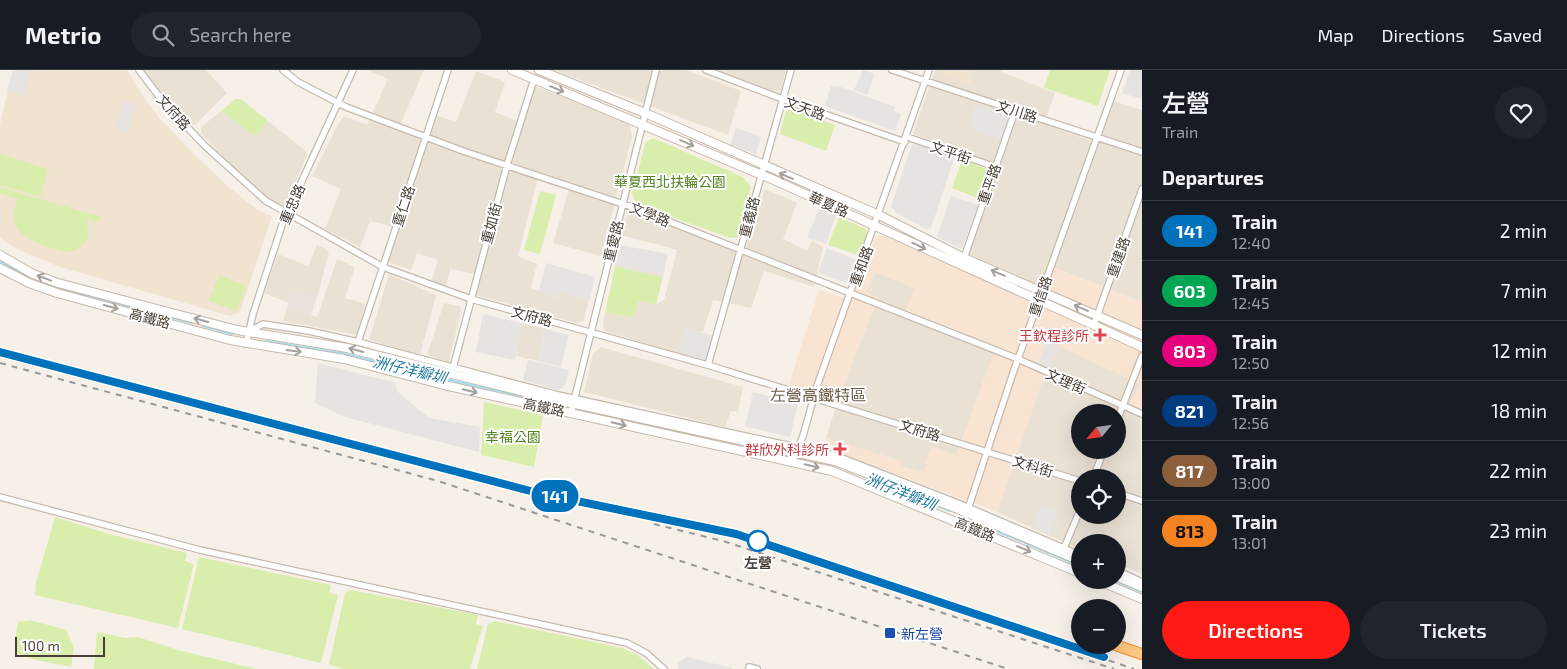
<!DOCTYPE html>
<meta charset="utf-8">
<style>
:root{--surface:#171b24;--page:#20242c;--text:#f1f3f6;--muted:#9ea1a6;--line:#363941;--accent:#ff1a16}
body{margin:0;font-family:"Exo 2","Noto Sans TC",sans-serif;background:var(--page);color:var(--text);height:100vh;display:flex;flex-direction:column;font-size:19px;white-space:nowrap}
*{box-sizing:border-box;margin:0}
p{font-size:16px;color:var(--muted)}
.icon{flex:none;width:28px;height:28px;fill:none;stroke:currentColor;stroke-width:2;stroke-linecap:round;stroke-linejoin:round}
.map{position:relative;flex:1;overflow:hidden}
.side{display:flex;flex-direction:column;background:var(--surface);width:425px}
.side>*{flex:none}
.badge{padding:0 10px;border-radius:16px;font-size:18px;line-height:32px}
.needle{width:32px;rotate:241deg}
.buttons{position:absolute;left:1071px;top:334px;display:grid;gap:10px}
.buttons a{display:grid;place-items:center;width:55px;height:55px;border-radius:50%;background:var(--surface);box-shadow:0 5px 20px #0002;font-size:25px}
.scale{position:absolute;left:15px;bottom:12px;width:90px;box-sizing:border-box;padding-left:5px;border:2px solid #4a3f35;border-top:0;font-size:14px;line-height:18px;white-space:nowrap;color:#4a3f35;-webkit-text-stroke:4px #fff;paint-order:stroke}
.map>.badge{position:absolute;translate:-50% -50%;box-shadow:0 0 0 2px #fff}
h2{padding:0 20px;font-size:19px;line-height:45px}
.round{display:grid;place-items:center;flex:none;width:52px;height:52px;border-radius:26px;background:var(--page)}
.overview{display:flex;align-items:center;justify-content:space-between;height:85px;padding:0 20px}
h1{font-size:24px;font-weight:600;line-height:38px}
.button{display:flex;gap:10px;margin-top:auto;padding:10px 20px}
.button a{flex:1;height:58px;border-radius:30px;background:var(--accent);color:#fff;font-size:20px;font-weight:600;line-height:58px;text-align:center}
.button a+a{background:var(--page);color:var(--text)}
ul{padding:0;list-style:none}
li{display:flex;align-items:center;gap:15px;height:60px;padding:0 20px;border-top:1px solid var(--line)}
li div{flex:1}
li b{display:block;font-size:19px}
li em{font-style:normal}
li .badge{min-width:55px;font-weight:700;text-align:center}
header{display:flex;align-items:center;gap:30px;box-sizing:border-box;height:70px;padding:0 25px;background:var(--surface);border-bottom:1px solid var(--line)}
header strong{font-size:24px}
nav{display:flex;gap:28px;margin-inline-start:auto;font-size:18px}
.search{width:350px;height:45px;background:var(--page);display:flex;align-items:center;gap:12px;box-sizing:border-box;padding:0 18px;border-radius:28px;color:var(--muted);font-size:19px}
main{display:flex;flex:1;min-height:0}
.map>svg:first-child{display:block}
.residential{fill:#eae1d5;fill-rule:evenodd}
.commercial{fill:#f9e3d1}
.industrial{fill:#e8e1dc}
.education{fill:#f0e3d0}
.green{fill:#d9eeac}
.parking{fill:#e6e3e0}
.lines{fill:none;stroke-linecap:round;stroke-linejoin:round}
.stream{stroke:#9edff8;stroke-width:2}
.minor-casing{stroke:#c5b9ac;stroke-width:8}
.tertiary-casing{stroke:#c5b9ac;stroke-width:10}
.trunk-casing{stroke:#ef8c29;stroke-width:12}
.minor{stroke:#fff;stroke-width:5.5}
.tertiary{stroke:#fff;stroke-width:8}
.trunk{stroke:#ffc781;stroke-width:10}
.rail{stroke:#989898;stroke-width:2;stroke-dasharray:6 6;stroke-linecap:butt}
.oneway{stroke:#a49f9a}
.line-casing{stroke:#fff;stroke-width:11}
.line{stroke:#0072bc;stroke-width:8}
.health-dot{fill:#e0444e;stroke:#fff;stroke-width:2}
.stop-dot{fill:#fff;stroke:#0072bc;stroke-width:2.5}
.transit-dot{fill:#1a4fb4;stroke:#fff;stroke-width:2}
.labels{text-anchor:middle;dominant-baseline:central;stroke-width:4;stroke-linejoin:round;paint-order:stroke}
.street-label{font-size:14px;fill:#4a3f35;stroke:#fff}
.park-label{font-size:14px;fill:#538321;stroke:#fff}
.health-label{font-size:14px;fill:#be3a42;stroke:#fff;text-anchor:end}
.stop-label{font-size:14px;font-weight:bold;fill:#4a3f35;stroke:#fff}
.transit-label{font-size:14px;fill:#164399;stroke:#fff;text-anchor:start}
.water-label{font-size:15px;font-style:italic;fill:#1f7a9f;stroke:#fff}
.quarter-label{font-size:16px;fill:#6e5c4b;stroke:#fff}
</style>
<header>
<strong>Metrio</strong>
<div class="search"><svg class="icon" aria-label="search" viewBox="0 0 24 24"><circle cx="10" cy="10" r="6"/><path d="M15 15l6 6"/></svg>Search here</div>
<nav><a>Map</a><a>Directions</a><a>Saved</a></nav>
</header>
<main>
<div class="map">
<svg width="1142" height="599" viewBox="0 0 1142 599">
<rect width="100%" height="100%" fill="#f6f0e8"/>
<path class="residential" d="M144 0H206L227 23 195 55 189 54 152 13Z
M367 0H424L400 55 427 64 433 44 456 52 476 1 505 12 495 42 524 54 534 16 629 52 632 67 601 186 553 173 571 113 539 103 518 186 537 194 531 218 559 228 561 222 589 230 583 251 576 253 476 225 481 205 450 199 446 216 431 212 438 190 417 183 411 200 386 191 397 158 370 151 360 177 325 159 341 119 312 106 338 54 344 46 367 55 388 9Z
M553 0H686L741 21 728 65Z
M713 0H786L781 20 774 22Z
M935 0H1002L1001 2 1055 23 1044 54 1097 73 1113 31 1142 40V232L1055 198 1047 219 967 184 1001 96 913 64Z
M221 41 255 66 268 51 306 81 307 85 285 136 281 137 273 132 237 101 201 64V57Z
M765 119 797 133 783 169 807 181 812 171 823 177 814 217 764 201 751 238 713 230 703 262 685 258 679 284 605 261 603 256 605 243 634 247 638 231 656 234 664 230 677 180 621 165 629 139 744 183Z
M317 175 326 179 329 183 317 227 293 220 289 233 264 223 278 184 308 196Z
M337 189 355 197 345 228 365 234 357 265 283 251 287 238 317 247Z
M875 202 915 218 906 241 997 275 956 385 924 402 900 396 901 391 826 368 839 327 878 228 866 222Z
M389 204 436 225 420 285 369 270Z
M444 233 460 236 461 241 449 292 427 285Z
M521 253 545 259 538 291 516 286Z
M1048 270 1140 314 1142 504 1118 494V472H1080V479L997 442 1044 306 1034 301ZM1080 342H1118V380H1080ZM1080 408H1118V445H1080Z
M601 277 743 317 738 342 731 341 725 357 584 322 593 284Z"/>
<path class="commercial" d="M882 165 960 200 967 184 1047 218 1054 198 1142 232V341L1129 336 1140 314 1048 271 1035 301 1044 306 997 442 824 377 826 368 902 391 900 396 923 402 931 377 956 385 997 275 905 240 915 218 875 202 866 222 878 228 839 327 789 315 819 220 853 231 875 167Z"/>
<path class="industrial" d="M293 219 317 227 311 245 287 238Z"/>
<path class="education" d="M13 0H127L143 26 160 49 198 88 231 119 259 141 272 146 240 242 230 246 60 197 17 179 0 168V54Z
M974 0 970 14 945 6 941 1Z"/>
<path class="green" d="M1050 0H1110L1098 36 1044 18Z
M236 29H241L268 51 255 66 221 41Z
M792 39 835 55 826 81 780 64 786 41Z
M653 68 743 107 751 117 738 167 730 168 636 134 632 123 646 72Z
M0 84 48 99 40 127 0 115Z
M962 90 990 100 980 129 952 118Z
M0 117 101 147 99 153 87 149 88 168C82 178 75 182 64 182 40 175 0 165 18 129L0 123Z
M540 121 556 125 540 184 524 180Z
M839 147 866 159 867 164 858 185 828 175Z
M615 196 663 207 656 234 638 231 634 247 605 243Z
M219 205 246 216 237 241 209 231Z
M484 332 543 345 534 397 481 385Z
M55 447 109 464 187 483 185 491 194 494 178 558 35 525 36 513Z
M199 487 331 515 329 523 338 525 321 593 182 559Z
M351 520 478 545 476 554 483 556 470 599H344L329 595 345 523Z
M30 550 66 560 74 577 71 597 36 590 17 583 15 570 18 552Z
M495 551 622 578 636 584 654 599H477L488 554Z
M97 562 125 568 138 567 178 580 256 599H94Z"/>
<path class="parking" d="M13 0H31L24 26 7 21Z
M863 0 875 4 867 25 854 20Z
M1130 0H1142V29L1122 23Z
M831 16H838L895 37 893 41 901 44 895 61 825 36Z
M124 31 136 34 128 63 115 59Z
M976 34 1004 44 1008 49 1002 70 968 58Z
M736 58 761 67 756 84 730 75Z
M916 74 952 86 954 89 931 158 926 159 895 142 891 136 912 75Z
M951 126 978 135 962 179 937 167Z
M819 138 836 145 826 174 807 168Z
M620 175 668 184 663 207 615 196Z
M827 178 857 190 849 211 844 212 818 203Z
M546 193 595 207 589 230 561 222 559 228 539 221Z
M483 244 521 253 515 290 476 282Z
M685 258 715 266 709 288 705 290 679 284Z
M545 259 569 265 561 297 538 291Z
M1048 270 1060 276 1049 300 1037 295Z
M528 290 569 300 565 316 558 320 523 310Z
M318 293 396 313 397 321 429 348 480 357 479 382 345 347 315 333Z
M753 322 798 333 790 367 745 356Z
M1041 435 1058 441 1050 465 1032 459Z
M687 587 732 598 733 599H678V593Z"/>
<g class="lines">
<path class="stream" d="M0 192 30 208 55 217 192 253
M203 256 232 264
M266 271 346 284 445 309 552 333
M874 410 950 441
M982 455 1080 496
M1114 510 1142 522"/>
<defs>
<path id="minor" d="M139 0 161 29 204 75 266 131 383 197 471 229 711 296 1080 411
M283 0 298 12 346 37 463 81 632 137 1018 289 1142 344
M706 0 793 33 905 72
M892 0 1142 82
M907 67 996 97
M964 188 1015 41
M1094 255 1142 119
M248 262 263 254 309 261 358 272 558 325 837 386 960 434 1080 485
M358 272 448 0
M246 274 253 244 283 152 353 0
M708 295 791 0
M453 298 507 95 534 9
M571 343 656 0
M1118 348 1142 286
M792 392 803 366 817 316 929 0
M1093 408 1104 380
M1118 423 1142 431
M0 427 200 480 627 573 646 583 664 599
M963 454 1013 303 1121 0
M1064 478 1080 440
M1118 501 1142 512
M749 599V597L757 599"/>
<path id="tertiary" d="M512 0 774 110 1142 277
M539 0 645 43 879 145 964 188 1142 265
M0 185 33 204 58 213 237 260 347 278 557 330 835 391 958 439 1080 491
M0 198 29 213 57 223 230 270 344 289 444 315 832 401 1080 503
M1118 507 1142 517
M1097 510 1142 529"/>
<path id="trunk" d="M1115 575 1142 584"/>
</defs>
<use href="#minor" class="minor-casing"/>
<use href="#tertiary" class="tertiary-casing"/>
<use href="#trunk" class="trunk-casing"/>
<use href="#minor" class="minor"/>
<use href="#tertiary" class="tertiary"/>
<use href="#trunk" class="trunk"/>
<path class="rail" d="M0 282 538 423 736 464 1134 599
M0 293 438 411 1008 599
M654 454 723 471 1114 599"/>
</g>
<defs><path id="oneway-shaft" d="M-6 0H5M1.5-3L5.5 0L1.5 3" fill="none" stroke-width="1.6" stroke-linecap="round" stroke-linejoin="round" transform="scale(1.25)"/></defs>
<g class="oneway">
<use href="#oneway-shaft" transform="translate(557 19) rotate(22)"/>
<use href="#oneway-shaft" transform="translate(687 73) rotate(23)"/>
<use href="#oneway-shaft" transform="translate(786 106) rotate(-157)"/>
<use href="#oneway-shaft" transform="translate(919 176) rotate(26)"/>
<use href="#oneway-shaft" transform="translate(998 203) rotate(-157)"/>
<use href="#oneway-shaft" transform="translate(44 208) rotate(-159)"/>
<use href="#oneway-shaft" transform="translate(111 237) rotate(15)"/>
<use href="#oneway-shaft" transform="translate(1081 238) rotate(-157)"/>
<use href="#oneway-shaft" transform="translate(201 250) rotate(-165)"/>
<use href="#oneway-shaft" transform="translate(356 280) rotate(-165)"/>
<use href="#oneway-shaft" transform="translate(294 281) rotate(8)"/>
<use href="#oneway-shaft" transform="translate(470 321) rotate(13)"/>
<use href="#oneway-shaft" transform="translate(619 354) rotate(13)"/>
<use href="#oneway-shaft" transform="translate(812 396) rotate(13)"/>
<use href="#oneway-shaft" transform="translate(1024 479) rotate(23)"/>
</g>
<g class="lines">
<defs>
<path id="line" d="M0 282 538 423 736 464 1104 587"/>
</defs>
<use href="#line" class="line-casing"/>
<use href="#line" class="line"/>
</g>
<g class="health-dot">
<path d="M1097.5 257.5h5v5h5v5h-5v5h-5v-5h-5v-5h5z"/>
<path d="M837.5 371.5h5v5h5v5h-5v5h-5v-5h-5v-5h5z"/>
</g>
<circle class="stop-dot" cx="758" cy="471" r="10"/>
<rect class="transit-dot" x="884" y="557" width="12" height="12" rx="2.5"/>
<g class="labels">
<g class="street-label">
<text transform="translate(805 38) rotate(20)">文天路</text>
<text transform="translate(1017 41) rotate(18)">文川路</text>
<text transform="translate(174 42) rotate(48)">文府路</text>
<text transform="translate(951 82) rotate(19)">文平街</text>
<text transform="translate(989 114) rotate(-70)">重平路</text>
<text transform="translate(292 134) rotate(-66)">重忠路</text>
<text transform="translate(829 134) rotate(24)">華夏路</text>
<text transform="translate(403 136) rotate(-72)">重仁路</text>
<text transform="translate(650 144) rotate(22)">文學路</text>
<text transform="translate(749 147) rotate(-75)">重義路</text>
<text transform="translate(491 153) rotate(-75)">重如街</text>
<text transform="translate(613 171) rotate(-76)">重愛路</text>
<text transform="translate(1118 187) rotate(-71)">重建路</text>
<text transform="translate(861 196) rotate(-70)">重和路</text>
<text transform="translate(1040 226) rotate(-71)">重信路</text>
<text transform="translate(532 246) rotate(15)">文府路</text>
<text transform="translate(150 248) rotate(15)">高鐵路</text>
<text transform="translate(1066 311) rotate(24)">文理街</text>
<text transform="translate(544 337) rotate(12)">高鐵路</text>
<text transform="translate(920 360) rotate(17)">文府路</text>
<text transform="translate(1033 396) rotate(17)">文科街</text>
<text transform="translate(975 459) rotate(22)">高鐵路</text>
</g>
<g class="park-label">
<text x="670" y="111">華夏西北扶輪公園</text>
<text x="513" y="366">幸福公園</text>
</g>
<g class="health-label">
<text x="1089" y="265">王欽程診所</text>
<text x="829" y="379">群欣外科診所</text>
</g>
<g class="stop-label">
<text x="758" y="492">左營</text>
</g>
<g class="transit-label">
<text x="901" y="563">新左營</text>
</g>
<g class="water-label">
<text transform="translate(410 299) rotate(13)">洲仔洋瓣圳</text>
<text transform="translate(901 421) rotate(22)">洲仔洋瓣圳</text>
</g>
<g class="quarter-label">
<text x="818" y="324">左營高鐵特區</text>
</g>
</g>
</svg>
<div class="buttons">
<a><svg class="needle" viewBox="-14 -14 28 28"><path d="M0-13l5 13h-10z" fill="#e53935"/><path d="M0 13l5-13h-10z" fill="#9ea1a6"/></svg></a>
<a><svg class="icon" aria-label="locate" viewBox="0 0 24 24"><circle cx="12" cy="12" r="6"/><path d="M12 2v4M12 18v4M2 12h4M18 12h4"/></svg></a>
<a>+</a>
<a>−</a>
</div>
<div class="scale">100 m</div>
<b class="badge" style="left:555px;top:426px;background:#0072bc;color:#fff">141</b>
</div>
<section class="side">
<div class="overview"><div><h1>左營</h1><p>Train</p></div><a class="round"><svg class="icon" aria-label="heart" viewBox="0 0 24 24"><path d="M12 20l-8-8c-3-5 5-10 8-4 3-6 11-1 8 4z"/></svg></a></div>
<h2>Departures</h2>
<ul>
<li><span class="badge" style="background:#0072bc;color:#fff">141</span><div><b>Train</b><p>12:40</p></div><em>2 min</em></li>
<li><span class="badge" style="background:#00a651;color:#fff">603</span><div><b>Train</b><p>12:45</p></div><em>7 min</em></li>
<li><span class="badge" style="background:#e6007e;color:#fff">803</span><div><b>Train</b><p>12:50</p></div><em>12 min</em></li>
<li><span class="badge" style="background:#003b80;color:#fff">821</span><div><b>Train</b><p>12:56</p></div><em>18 min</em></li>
<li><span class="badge" style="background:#8b5e3c;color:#fff">817</span><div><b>Train</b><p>13:00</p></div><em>22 min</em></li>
<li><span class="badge" style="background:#f58220;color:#111">813</span><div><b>Train</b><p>13:01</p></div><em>23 min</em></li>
</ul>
<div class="button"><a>Directions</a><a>Tickets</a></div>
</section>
</main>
